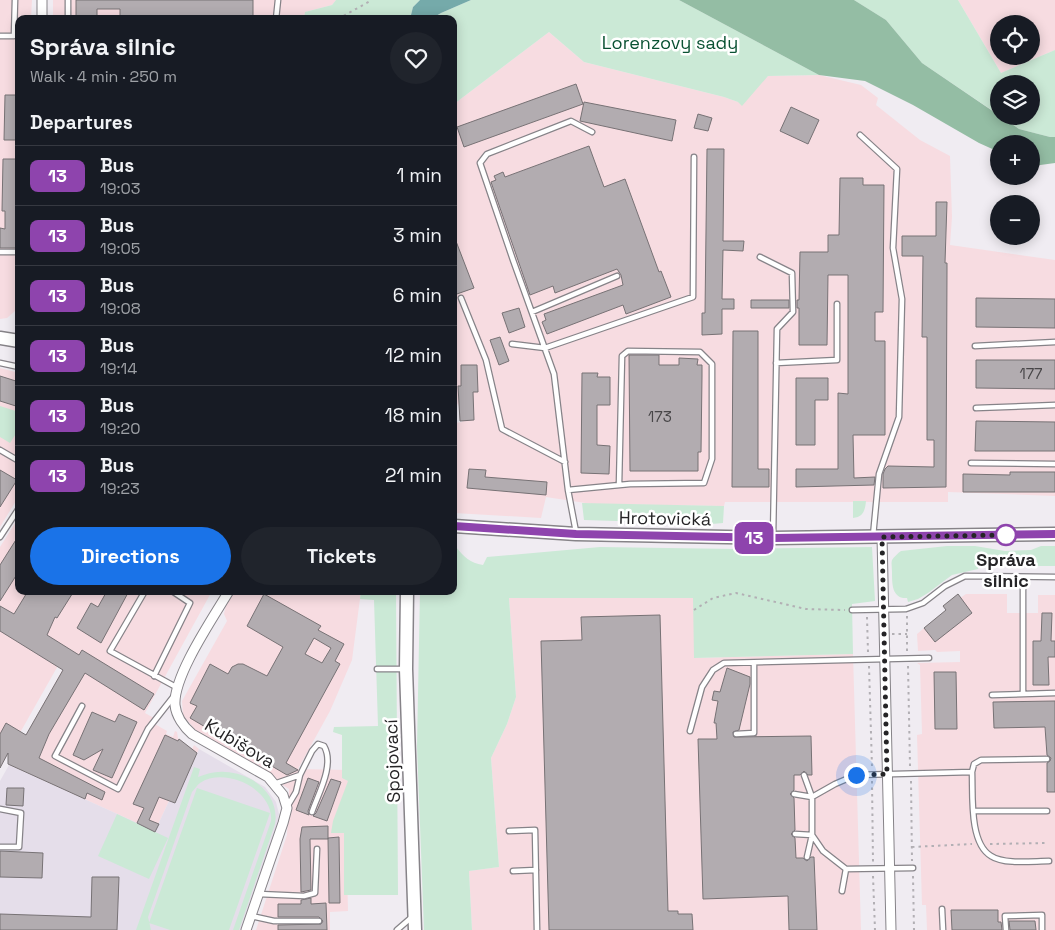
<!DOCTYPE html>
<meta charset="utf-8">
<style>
:root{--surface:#171b24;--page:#20242c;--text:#f1f3f6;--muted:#9ea1a6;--line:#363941;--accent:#1a73e8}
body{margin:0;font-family:"Space Grotesk",sans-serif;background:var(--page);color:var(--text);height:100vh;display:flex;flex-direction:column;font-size:19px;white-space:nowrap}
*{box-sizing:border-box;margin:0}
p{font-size:16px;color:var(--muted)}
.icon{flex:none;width:28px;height:28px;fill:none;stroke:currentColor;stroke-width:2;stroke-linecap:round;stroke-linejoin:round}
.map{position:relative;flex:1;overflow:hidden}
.side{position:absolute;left:15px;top:15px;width:442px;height:580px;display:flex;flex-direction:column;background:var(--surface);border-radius:10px;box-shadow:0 2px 12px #0003}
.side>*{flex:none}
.badge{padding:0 10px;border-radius:8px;font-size:18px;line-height:32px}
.buttons{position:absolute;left:990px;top:15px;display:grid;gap:10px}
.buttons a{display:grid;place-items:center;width:50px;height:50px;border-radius:50%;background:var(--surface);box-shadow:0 2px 12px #0003;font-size:25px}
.you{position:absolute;width:25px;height:25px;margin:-12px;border:4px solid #fff;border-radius:50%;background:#1a73e8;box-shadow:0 0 0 8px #1a73e833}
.map>.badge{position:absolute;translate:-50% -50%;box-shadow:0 0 0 2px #fff}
h2{padding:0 15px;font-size:19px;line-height:45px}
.round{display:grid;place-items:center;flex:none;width:52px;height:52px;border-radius:26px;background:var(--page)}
.head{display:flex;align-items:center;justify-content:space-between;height:85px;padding:0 15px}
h1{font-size:24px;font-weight:800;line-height:38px}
.primary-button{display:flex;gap:10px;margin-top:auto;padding:10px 15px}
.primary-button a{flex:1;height:58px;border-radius:30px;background:var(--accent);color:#fff;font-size:20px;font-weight:800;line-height:58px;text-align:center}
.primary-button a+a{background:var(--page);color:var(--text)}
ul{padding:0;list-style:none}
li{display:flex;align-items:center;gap:15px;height:60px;padding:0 15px;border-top:1px solid var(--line)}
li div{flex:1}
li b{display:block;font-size:19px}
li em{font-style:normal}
li .badge{min-width:55px;font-weight:700;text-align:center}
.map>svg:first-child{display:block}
.industrial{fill:#f7dce1;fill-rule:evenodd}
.built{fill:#e5deea}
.green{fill:#cbe9d6}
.forest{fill:#94bda4}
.water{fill:#75aaaa}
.building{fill:#b2acb0;stroke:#777275;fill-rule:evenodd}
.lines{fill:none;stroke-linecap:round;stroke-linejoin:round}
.lane-casing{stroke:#868388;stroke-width:7}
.street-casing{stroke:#868388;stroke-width:11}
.secondary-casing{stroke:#868388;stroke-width:15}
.path{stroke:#b2afb4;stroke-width:2;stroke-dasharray:2.5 4;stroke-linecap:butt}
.lane{stroke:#fff;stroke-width:4.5}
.street{stroke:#fff;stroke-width:9}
.secondary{stroke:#fff;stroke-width:12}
.line-casing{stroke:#fff;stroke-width:11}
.line{stroke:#8e44ad;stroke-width:8}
.walk{stroke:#252426;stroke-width:5;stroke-dasharray:0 9}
.stop-dot{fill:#fff;stroke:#8e44ad;stroke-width:2.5}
.labels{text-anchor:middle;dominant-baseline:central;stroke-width:5;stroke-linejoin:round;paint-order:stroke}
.number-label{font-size:15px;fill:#484648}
.park-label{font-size:18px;fill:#0a5233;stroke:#fff}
.street-label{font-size:18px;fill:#252426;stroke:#fff}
.stop-label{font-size:18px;font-weight:bold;fill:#252426;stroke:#fff}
</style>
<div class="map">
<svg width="1055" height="930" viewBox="0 0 1055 930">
<rect width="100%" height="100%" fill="#f0ecf2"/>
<path class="industrial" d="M0 0H32L31 19H19V303L15 311 7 318 0 319Z
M53 0H336L332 5 305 12 304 19H53Z
M958 0H1055V50L1001 73ZM999 24H1031V56H999Z
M549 32 584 62 724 97 738 102 768 76 819 75 861 85 878 98 876 105 920 140 950 156 952 217 950 245 1055 260V496L948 492V502H725L724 506 592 504 546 497 541 518 454 513V423L463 422 460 420 459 406 454 399V104Z
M0 368 19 373V496L0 527Z
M19 517V591H212L145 713 154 718 153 723 167 731 166 734 173 737 175 731 177 732 178 738 192 749 194 745 199 749 175 803 169 801 155 831 9 765 73 651 68 648 0 768V547Z
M234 591H361L352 660 330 711 298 769 349 770 346 827 348 911 330 912V930H256L287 835 289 789 197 732 183 715 182 701 227 621 224 614 226 605Z
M958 594 960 598 966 594H1007V613H1038V595H1055V930H927L926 905H922L917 735 922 734 920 665 917 663 960 662V651L937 652 935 650 918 651 917 634 946 610 943 606Z
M509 598H694V658L853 654 861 930H472L469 871 499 867 491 758 507 724 516 697Z"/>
<path class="built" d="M199 749 265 787 276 802 279 814 277 827 241 930H0V781L9 765 155 831 169 801 175 803Z"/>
<path class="green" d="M336 0H420L413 7 411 15 414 19H304L305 12 332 5Z
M471 0H679L819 75 768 76 742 106 738 102 724 97 584 62 549 32 454 104V19H431L441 13Z
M854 0H958L1001 73 1055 50V137H1050L1019 129 1001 116H1031V84H999V115L922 63 886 20Z
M0 406 19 412V429L10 443 0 437Z
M853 501H866C865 511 863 517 853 518Z
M582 503 724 506 723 523 712 524 584 520Z
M947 546H975L1005 551 1031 550 1041 546H1055V566H979L978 569 952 575 928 593 918 599 908 602 907 598C892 599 892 584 892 572 892 568 891 563 892 560 894 557 898 553 901 551Z
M454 547H456C464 557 470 563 483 565L487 557 600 547 735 549 872 547 875 601 852 604 853 654 694 658 693 598H509L516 697 507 724 491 758 499 867 469 871 472 930H424L417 746 420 591H454Z
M361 591H396L398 895H344V833H331L333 821 348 781 342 778V735L333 732 334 727 378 726 374 600 360 599Z
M194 767 200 769 198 777C207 774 215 771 225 772 253 773 280 795 275 824L239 930H233L271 821C274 790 226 766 200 783 197 785 195 789 192 792L148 917 151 930H136Z
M197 788 270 813 229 930H170L149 923Z
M117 814 168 838 149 879 98 856Z"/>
<path class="forest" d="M679 0H854L886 20 922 63 1019 129 1050 137H1055V163L1033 166 1031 165V144H999V152L979 143 913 105 865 81 819 75Z"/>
<path class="water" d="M420 0H471L441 13 431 19H414L411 15 413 7Z"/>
<path class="building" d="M76 0H253V19H120V9H97V19H76Z
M576 84 583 104 464 147 457 127Z
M5 95H19V140H4Z
M584 102 676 120 672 141 580 121Z
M791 107 819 120 808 144 780 131Z
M698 114 712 118 708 131 694 128Z
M589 146 604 187 625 179 659 272 661 271 671 297 626 314 623 305 547 334 542 322 546 320 544 314 623 285 621 275 617 269 555 293 553 286 530 295 491 182 496 180 494 176 503 172 505 177Z
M707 149H724L723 241H744L743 251 723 250 722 299H734V309H722V334L702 335V313H705Z
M3 159H19V248H0V228L5 229V211H2Z
M840 178H863V185H884L883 312H875V341H885V435H853L854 478 875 477 874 485 796 487V469H838V393L848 394V275H828L827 345H799V308H797V300H799L800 252H828V235H839Z
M936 202H947L945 263H947V271L946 487 883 488V474L885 469 888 466 934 467V440H927V337H922L923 256H902V236H936Z
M454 236 474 288 454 295Z
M976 298 1055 299V328L976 327Z
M751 300H789V308H751Z
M519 308 525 327 509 333 502 313Z
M733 331H758V469H769V487H732Z
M500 337 509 361 499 365 490 340Z
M629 355H659V365H679V358L698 359 697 365H702V376L701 452H698V471H630Z
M976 360H1055V389L976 388Z
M461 365H477L478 392H473L474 420 460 421 458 386H461Z
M582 373H598L597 377H610V405H597V445L610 446 609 474 581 473Z
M0 376 19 382V407L0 401Z
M796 378H828V400H815V445H796Z
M976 421 1055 422V451H975Z
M469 469 486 470 485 477 547 482 546 495 467 488Z
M0 470 17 480 0 507Z
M1010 472H1055V492H963V474L1010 475Z
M19 535V571L0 601V565Z
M28 591H74L57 618 55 617 47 635 79 655 82 650 154 694 144 710 85 673 49 734 39 758 105 792 102 800 87 793 85 799 8 764V753L0 768V734L6 723 26 735 63 670 0 631V606L14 614Z
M107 591H129L101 643 77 628 91 603 98 607Z
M264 594 321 626 318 630 344 644 335 661 340 664 286 763 298 770 287 775 190 718 197 706 190 703 210 664 228 674 232 667 238 664H243L267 676 283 647 247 626ZM314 638 331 648 322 663 305 654Z
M958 594 972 613 935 642 924 628 946 610 943 606Z
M1042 613H1052L1051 641H1055V657H1048L1049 685H1033V641H1041Z
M660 615 668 911H678V914H692L693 930H549L541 641 582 640 581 617Z
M727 668 750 677V684L739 730 733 732 734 737 811 736 812 775H808L804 771 800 775H794V790L790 794 794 798 795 830 791 834 795 838 796 858H803L807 861 811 857H814L817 930H789L788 896 703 899 698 739H717L716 723H714L718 701 712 700 714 691 720 692Z
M934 672H956L957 729H935Z
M1055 701V792H1047V763L1050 761 1051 758 1047 755 1045 727 994 728 993 702Z
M92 712 115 722 119 714 137 722 112 778 93 770 103 749 84 760 73 755Z
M165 735 178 741 179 739 197 753 175 803 159 797 149 820 159 824 155 832 137 823 144 808 133 804Z
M308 778 319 782 308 811 309 815 296 810Z
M331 779 341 782 327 821 313 816 316 813Z
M7 788H24L23 806 6 805Z
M328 826V839H310L311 890 301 892 300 839 302 827Z
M339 837 340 903H329L328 838Z
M0 851 43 853 42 878 0 877Z
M92 877H119L117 930H0V914L91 917Z
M311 898V904L326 903 327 930H278V925L321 924 323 921 319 917H278V904H301V900Z
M951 910H998V922H1001L1002 930H952Z
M1009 921H1035L1036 930H1010Z"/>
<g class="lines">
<defs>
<path id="lane" d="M68 19V0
M276 19 278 0
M0 36H14L15 0
M860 135 897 169 893 248 902 299 899 417 879 474 873 536
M0 252H19
M760 257 792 273 793 312 777 329 773 537
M461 298 486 360 502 429 565 462
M532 312 617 276
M512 344 545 348 693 297 694 157
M975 346 1055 342
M0 363 19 367
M776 363 837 360V304
M976 408 1055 405
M0 450 19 461
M971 463 1055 464
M568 490 630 484 704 483 712 459V364L700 352 628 351 622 356 619 485
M576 532 568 490 554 374 513 260 480 163 487 154 571 121 592 132
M0 537 19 508
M1023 578V694
M145 591 110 651 176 687
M852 610 906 609 923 603 945 586 965 576 1055 577
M377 669H405
M154 676 190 603 172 591
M992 695 1055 693
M82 706 55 756 118 789 148 729 174 696
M690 731 702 687 713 670 724 663 929 658
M736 734 754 733V663
M972 772C973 795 969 843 991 856 1005 865 1033 861 1049 861
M274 784 300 775
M794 794 812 797 804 775
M287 807 296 792 300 775 312 751 318 744 324 746C335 765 318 794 312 812
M0 809 21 813 19 847H0
M974 811H1047
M509 831 535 830 537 930
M795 834 812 835 807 857
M913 868 846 869 823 851 812 835V797L835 784 856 775 972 772 974 764 981 760 1047 759
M513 871 536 870
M842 891 846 869
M259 894 304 896 315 893 317 849
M942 909 943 930
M251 916 274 921H319
M397 930 412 917
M1006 930 1005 916 1042 915V930"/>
<path id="street" d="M42 19V0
M882 537 891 930
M229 591C213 618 173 676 175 705 176 716 184 727 192 734L268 777 283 795 287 808 283 823 246 930"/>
<path id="secondary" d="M0 338 19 341
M454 526 576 534 773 538 1055 534
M407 591 406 669 415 930"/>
</defs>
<use href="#lane" class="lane-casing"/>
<use href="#street" class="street-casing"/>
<use href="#secondary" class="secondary-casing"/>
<path class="path" d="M338 19 372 0
M694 610 713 598 736 593 806 609 845 610
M907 616V651
M867 617 868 652
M892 634H907
M869 666 872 767
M908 666 910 766
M872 781 873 862
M911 781 912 861
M990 844 1048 843
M912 847 972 844
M873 876 875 930
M913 876 914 930"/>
<use href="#lane" class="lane"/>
<use href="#street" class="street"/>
<use href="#secondary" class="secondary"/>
</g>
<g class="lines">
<defs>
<path id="line" d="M454 526 576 534 773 538 1055 534"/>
</defs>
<use href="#line" class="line-casing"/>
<use href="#line" class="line"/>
<path class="walk" d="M856 775 887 774 882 537 1006 535"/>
</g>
<circle class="stop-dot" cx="1006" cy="535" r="10"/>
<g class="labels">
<g class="number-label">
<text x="1031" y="373">177</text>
<text x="660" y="416">173</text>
</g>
<g class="park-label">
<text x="670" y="42">Lorenzovy sady</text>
</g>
<g class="street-label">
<text transform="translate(665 518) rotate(1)">Hrotovická</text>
<text transform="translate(240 743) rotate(31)">Kubišova</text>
<text transform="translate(392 761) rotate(-92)">Spojovací</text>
</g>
<g class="stop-label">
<text x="1006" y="559">Správa<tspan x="1006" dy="21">silnic</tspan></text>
</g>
</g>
</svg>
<div class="buttons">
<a><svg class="icon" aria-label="locate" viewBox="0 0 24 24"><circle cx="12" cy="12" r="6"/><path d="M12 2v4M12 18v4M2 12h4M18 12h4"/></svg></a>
<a><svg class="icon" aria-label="layers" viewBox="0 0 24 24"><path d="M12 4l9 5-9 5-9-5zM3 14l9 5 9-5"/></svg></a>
<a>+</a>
<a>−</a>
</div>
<div class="you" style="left:856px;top:775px"></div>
<b class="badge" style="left:754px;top:538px;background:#8e44ad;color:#fff">13</b>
<section class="side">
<div class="head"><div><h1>Správa silnic</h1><p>Walk · 4 min · 250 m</p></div><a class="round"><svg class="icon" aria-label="heart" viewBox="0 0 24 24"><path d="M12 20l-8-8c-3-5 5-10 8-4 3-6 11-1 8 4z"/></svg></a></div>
<h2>Departures</h2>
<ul>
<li><span class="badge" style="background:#8e44ad;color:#fff">13</span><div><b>Bus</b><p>19:03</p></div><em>1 min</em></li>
<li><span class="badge" style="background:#8e44ad;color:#fff">13</span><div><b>Bus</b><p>19:05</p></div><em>3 min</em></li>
<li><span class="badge" style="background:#8e44ad;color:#fff">13</span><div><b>Bus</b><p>19:08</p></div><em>6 min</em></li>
<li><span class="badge" style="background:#8e44ad;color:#fff">13</span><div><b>Bus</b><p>19:14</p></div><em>12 min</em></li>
<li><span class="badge" style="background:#8e44ad;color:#fff">13</span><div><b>Bus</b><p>19:20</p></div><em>18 min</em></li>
<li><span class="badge" style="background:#8e44ad;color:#fff">13</span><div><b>Bus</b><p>19:23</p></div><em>21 min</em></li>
</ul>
<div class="primary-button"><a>Directions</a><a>Tickets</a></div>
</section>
</div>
